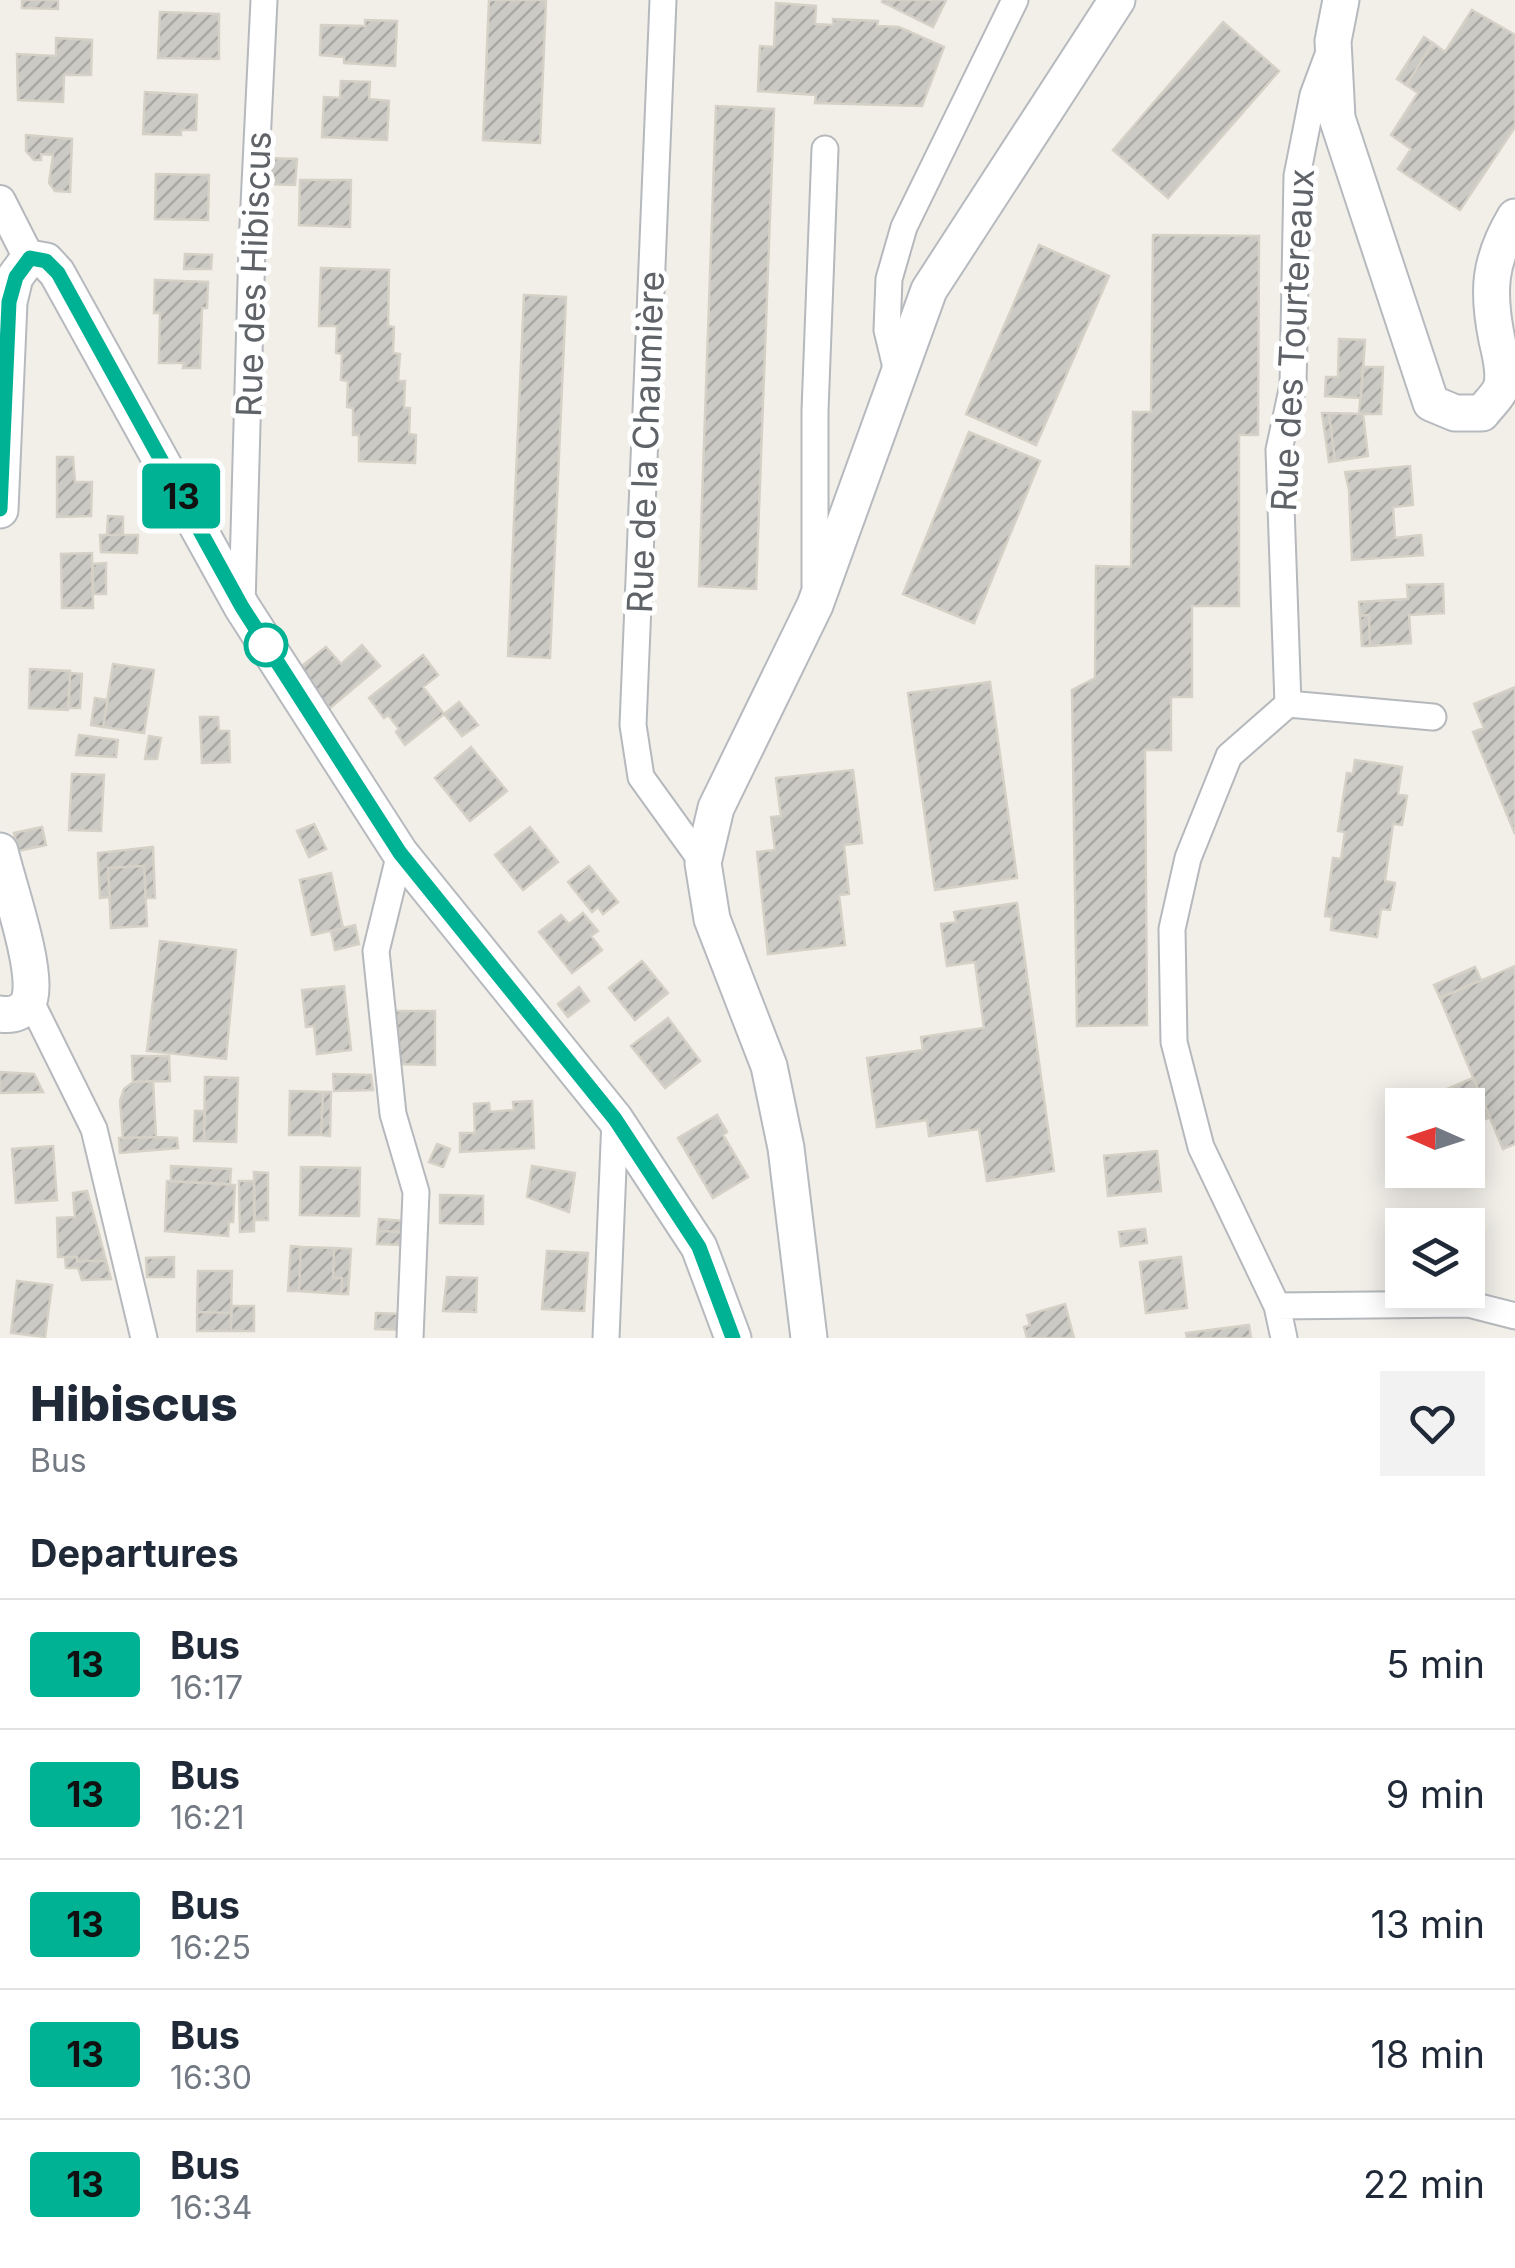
<!DOCTYPE html>
<meta charset="utf-8">
<style>
:root{--surface:#fff;--page:#f2f2f3;--text:#1f2937;--muted:#747a83;--line:#e0e1e3}
body{margin:0;font-family:Inter,sans-serif;background:var(--page);color:var(--text);height:100vh;display:flex;flex-direction:column;font-size:38px;white-space:nowrap}
*{box-sizing:border-box;margin:0}
p{font-size:32px;color:var(--muted)}
.icon{flex:none;width:55px;height:55px;fill:none;stroke:currentColor;stroke-width:2;stroke-linecap:round;stroke-linejoin:round}
.map{position:relative;height:1338px;overflow:hidden}
.details{display:flex;flex-direction:column;background:var(--surface);flex:1}
.details>*{flex:none}
.badge{padding:0 20px;border-radius:8px;font-size:35px;line-height:65px}
.needle{width:65px;rotate:273deg}
.fabs{position:absolute;left:1385px;top:1088px;display:grid;gap:20px}
.fabs a{display:grid;place-items:center;width:100px;height:100px;border-radius:0px;background:var(--surface);box-shadow:0 5px 25px #0003;font-size:50px}
.map>.badge{position:absolute;translate:-50% -50%;box-shadow:0 0 0 5px #fff}
h2{padding:0 30px;font-size:38px;line-height:90px}
.round{display:grid;place-items:center;flex:none;width:105px;height:105px;border-radius:0px;background:var(--page)}
.overview{display:flex;align-items:center;justify-content:space-between;height:170px;padding:0 30px}
h1{font-size:48px;font-weight:800;line-height:75px}
ul{padding:0;list-style:none}
li{display:flex;align-items:center;gap:30px;height:130px;padding:0 30px;border-top:2px solid var(--line)}
li div{flex:1}
li b{display:block;font-size:38px}
li em{font-style:normal}
li .badge{min-width:110px;font-weight:700;text-align:center}
.map>svg:first-child{display:block}
.building{fill:url(#building-hatch);stroke:#d6d1c6;stroke-width:2.5}
.lines{fill:none;stroke-linecap:round;stroke-linejoin:round}
.minor-casing{stroke:#b5b8bc;stroke-width:29}
.tertiary-casing{stroke:#b5b8bc;stroke-width:34}
.secondary-casing{stroke:#b6babf;stroke-width:39}
.minor{stroke:#fff;stroke-width:25}
.tertiary{stroke:#fff;stroke-width:30}
.secondary{stroke:#fff;stroke-width:35}
.line-casing{stroke:#fff;stroke-width:22}
.line{stroke:#00b294;stroke-width:15}
.stop-dot{fill:#fff;stroke:#00b294;stroke-width:5}
.labels{text-anchor:middle;dominant-baseline:central;stroke-width:10;stroke-linejoin:round;paint-order:stroke}
.street-label{font-size:35px;fill:#5f6368;stroke:#fff}
</style>
<div class="map">
<svg width="1515" height="1338" viewBox="0 0 1515 1338">
<defs>
<pattern id="building-hatch" width="6" height="6" patternUnits="userSpaceOnUse" patternTransform="scale(2.5)"><rect width="6" height="6" fill="#cccac5"/><path d="M-1 1l2-2M0 6l6-6M5 7l2-2" fill="none" stroke="#a9a8a4"/></pattern>
</defs>
<rect width="100%" height="100%" fill="#f1efe8"/>
<path class="building" d="M22 0H58V9L22 8Z
M489 0H546L540 143 483 140Z
M883 0H946L933 27 882 2Z
M776 3 816 6 815 24 833 25V19L878 21 877 26 899 27 944 47 922 106 815 103 816 95 758 91 760 46 774 47Z
M1472 10 1515 35V127L1460 210 1398 169 1411 149 1391 135 1418 93 1406 85 1433 43 1445 52Z
M160 12 219 14V59L158 58Z
M365 20 397 21 395 66 344 63V57L320 55 321 25 365 26Z
M1223 22 1279 71 1168 198 1113 150Z
M1424 37 1433 43 1406 85 1397 79Z
M56 38 92 40 91 75H64L63 102 18 100 17 54 56 56Z
M341 81 370 82 369 99 389 101 387 140 322 137 324 97 340 98Z
M145 92 197 95 196 130H181V135L143 134Z
M716 106 774 109 756 589 699 586Z
M26 135 72 139 70 192 55 191 49 183 53 155 41 154V160H34L26 151Z
M267 158 297 159 295 185 266 184Z
M156 174 209 175 208 220 155 219Z
M300 180H351L350 227 299 225Z
M1153 235 1259 236 1258 435H1239V606H1192V697H1171V750H1145L1147 1025 1077 1026 1072 690 1095 678 1096 566 1131 567 1133 412H1151Z
M1039 245 1109 276 1036 445 966 414Z
M185 254 212 255 211 269H184Z
M321 268 389 270 388 326 394 327 393 353 400 354 398 381H405L404 408H410L409 434 416 435 415 463 359 461V435H353V408L347 407 348 381 341 380 342 354 336 353 337 326H319Z
M155 280 208 282 207 308H202L200 368H183L184 363H159L160 313H154Z
M524 295 566 297 550 658 508 656Z
M1339 339 1365 340 1361 398 1325 396 1326 377H1338Z
M1363 367H1383L1381 414H1359Z
M1322 413H1329L1335 461 1329 462Z
M1329 413 1363 414 1368 456 1335 461Z
M969 432 1040 461 974 623 903 594Z
M57 457H73L75 482H92L91 516 57 517Z
M1410 466 1413 505 1393 507 1395 538 1421 535 1423 555 1352 560 1349 490 1345 472Z
M108 516 123 517V535H107Z
M100 535H138L137 553 101 552Z
M92 553 93 608H62L61 554Z
M106 563V594H93V564Z
M1443 584 1444 613 1409 615 1411 643 1370 646 1369 615 1360 616 1359 602 1408 599 1407 585Z
M1369 615 1370 646H1362L1360 616Z
M362 645 380 666 330 708 298 669 326 647 341 664Z
M423 655 438 675 423 687 444 714 405 745 396 732 399 729 388 715 384 718 369 698Z
M113 664 154 670 144 733 103 727Z
M30 669 70 671 68 710 29 708Z
M70 673 82 674 80 708H69Z
M990 682 1017 878 935 890 908 693Z
M1515 687V834L1473 732 1484 728 1474 704Z
M95 698 108 700 103 727 91 725Z
M459 702 478 725 462 736 444 714Z
M200 717H218L219 731H229L230 762 202 763Z
M79 735 118 740 116 757 76 755Z
M149 736 161 738 157 759H145Z
M471 747 507 791 470 821 435 778Z
M1355 760 1402 767 1398 794 1407 796 1402 825 1393 824 1385 881 1395 883 1390 910 1381 909 1377 937 1331 930 1332 917 1325 916 1333 858 1341 859 1345 832 1338 831 1347 773 1353 774Z
M853 770 862 843 844 845 849 894 839 895 845 945 768 954 757 852 775 850 771 817 781 816 776 778Z
M72 774 104 775 101 831 69 830Z
M314 824 326 849 309 857 297 831Z
M42 827 46 845 18 851 14 833Z
M530 827 558 862 523 890 495 855Z
M153 847 155 898H146L144 866 108 868 110 897 100 898 98 853Z
M144 866 147 926 111 928 108 868Z
M589 866 618 902 603 914 598 907 592 912 568 882Z
M331 873 343 928 312 935 300 880Z
M1017 903 1054 1171 987 1181 979 1129 929 1136 927 1120 877 1127 867 1058 923 1050 921 1037 984 1028 975 962 947 966 941 924 956 922 954 912Z
M583 913 598 931 591 936 602 950 572 973 539 932 561 915 569 924Z
M355 925 359 944 335 950 331 931Z
M160 941 236 950 226 1059 147 1051Z
M642 961 668 993 635 1020 609 988Z
M1515 966V1144L1503 1149 1440 998Z
M1475 967 1481 980 1440 998 1434 985Z
M344 986 351 1050 317 1054 314 1026 306 1027 302 990Z
M579 987 589 1001 568 1017 558 1004Z
M392 1011H435V1065L395 1064Z
M668 1018 700 1061 665 1088 631 1046Z
M132 1056H169L170 1081 133 1082Z
M0 1072 34 1074 43 1092 0 1093Z
M333 1074 371 1075 373 1090 334 1091Z
M205 1077 238 1078 236 1142 204 1141Z
M1473 1078 1490 1117 1468 1127V1105H1435L1431 1096Z
M153 1081 156 1137 123 1138 120 1101 124 1089 133 1082Z
M290 1091 323 1092 321 1135H289Z
M323 1092H331L330 1136 321 1135Z
M532 1101 534 1148 460 1152V1133H475L474 1104 489 1103 490 1112 514 1110 513 1102Z
M195 1111H205L204 1141H194Z
M717 1115 727 1132 723 1135 748 1177 713 1198 678 1138Z
M156 1137 177 1138 178 1148 120 1153 119 1138Z
M437 1144 450 1149 443 1167 429 1162Z
M53 1146 57 1200 16 1203 12 1149Z
M1157 1151 1161 1191 1108 1196 1104 1156Z
M171 1166 231 1169 230 1184 171 1181Z
M532 1166 575 1173 569 1212 527 1197Z
M301 1167 360 1168 359 1216 300 1215Z
M254 1172 268 1173V1220H255Z
M167 1181 235 1185 233 1222H229L228 1236 165 1231Z
M239 1181H254V1231L240 1232Z
M87 1191 99 1234 106 1261H77V1257H58L57 1218 75 1217 73 1193Z
M440 1195 483 1196V1224L440 1223Z
M379 1219 403 1221 402 1232 378 1231Z
M1145 1229 1147 1243 1121 1246 1119 1232Z
M378 1231 402 1232 401 1245 377 1244Z
M291 1246 301 1247 299 1291H288Z
M301 1247 334 1248 333 1278H342L341 1294 299 1291Z
M334 1248 351 1249 348 1294H341L342 1278H333Z
M547 1251 588 1253 584 1311 542 1309Z
M65 1257H77V1261H106L111 1279 82 1280 78 1268H66Z
M174 1257V1277H147L146 1258Z
M1181 1257 1187 1308 1146 1313 1140 1262Z
M198 1271H232L231 1313 197 1312Z
M447 1277 477 1278 476 1312 443 1311Z
M17 1281 52 1285 45 1337 11 1333Z
M1065 1304 1074 1338H1027L1024 1327 1030 1325 1027 1315Z
M232 1306H254V1331H231Z
M197 1312 231 1313V1331H197Z
M376 1313 402 1314V1330L375 1329Z
M1249 1325 1251 1338H1187L1186 1333Z"/>
<g class="lines">
<defs>
<path id="minor" d="M663 0 633 725 641 777 703 863
M898 376 887 330 889 279 904 227 1015 0
M815 585V411L825 149
M242 605 252 246 264 0
M1288 704 1433 717
M400 853 376 951 393 1114 416 1192 410 1338
M30 1000 94 1129 144 1338
M1277 1306 1468 1304 1515 1316
M606 1338 615 1119
M1284 1338 1277 1306 1201 1147 1174 1042 1172 929 1188 858 1229 756 1288 704 1279 450 1293 385 1297 176 1313 95 1329 52"/>
<path id="tertiary" d="M0 201 29 258"/>
<path id="secondary" d="M1341 0 1333 41 1337 118 1431 403 1455 413H1482C1487 406 1498 396 1501 388 1506 373 1500 354 1497 340 1487 291 1489 261 1515 217
M0 510 9 302 15 277 29 258 46 261 57 273 242 607 400 853 615 1119 699 1247 733 1338
M0 851C8 885 37 966 30 997 27 1012 13 1016 0 1014
M809 1338 786 1148 769 1066 712 919 703 863 716 808 815 605 929 290 1117 0"/>
</defs>
<use href="#minor" class="minor-casing"/>
<use href="#tertiary" class="tertiary-casing"/>
<use href="#secondary" class="secondary-casing"/>
<use href="#minor" class="minor"/>
<use href="#tertiary" class="tertiary"/>
<use href="#secondary" class="secondary"/>
</g>
<g class="lines">
<defs>
<path id="line" d="M0 509 9 302 16 277 30 258 46 261 58 273 242 607 400 853 615 1119 699 1247 733 1338"/>
</defs>
<use href="#line" class="line-casing"/>
<use href="#line" class="line"/>
</g>
<circle class="stop-dot" cx="266" cy="645" r="20"/>
<g class="labels">
<g class="street-label">
<text transform="translate(253 274) rotate(-88)">Rue des Hibiscus</text>
<text transform="translate(1292 340) rotate(-87)">Rue des Tourtereaux</text>
<text transform="translate(645 442) rotate(-88)">Rue de la Chaumière</text>
</g>
</g>
</svg>
<div class="fabs">
<a><svg class="needle" viewBox="-14 -14 28 28"><path d="M0-13l5 13h-10z" fill="#e53935"/><path d="M0 13l5-13h-10z" fill="#747a83"/></svg></a>
<a><svg class="icon" aria-label="layers" viewBox="0 0 24 24"><path d="M12 4l9 5-9 5-9-5zM3 14l9 5 9-5"/></svg></a>
</div>
<b class="badge" style="left:181px;top:496px;background:#00b294;color:#111">13</b>
</div>
<section class="details">
<div class="overview"><div><h1>Hibiscus</h1><p>Bus</p></div><a class="round"><svg class="icon" aria-label="heart" viewBox="0 0 24 24"><path d="M12 20l-8-8c-3-5 5-10 8-4 3-6 11-1 8 4z"/></svg></a></div>
<h2>Departures</h2>
<ul>
<li><span class="badge" style="background:#00b294;color:#111">13</span><div><b>Bus</b><p>16:17</p></div><em>5 min</em></li>
<li><span class="badge" style="background:#00b294;color:#111">13</span><div><b>Bus</b><p>16:21</p></div><em>9 min</em></li>
<li><span class="badge" style="background:#00b294;color:#111">13</span><div><b>Bus</b><p>16:25</p></div><em>13 min</em></li>
<li><span class="badge" style="background:#00b294;color:#111">13</span><div><b>Bus</b><p>16:30</p></div><em>18 min</em></li>
<li><span class="badge" style="background:#00b294;color:#111">13</span><div><b>Bus</b><p>16:34</p></div><em>22 min</em></li>
</ul>
</section>
